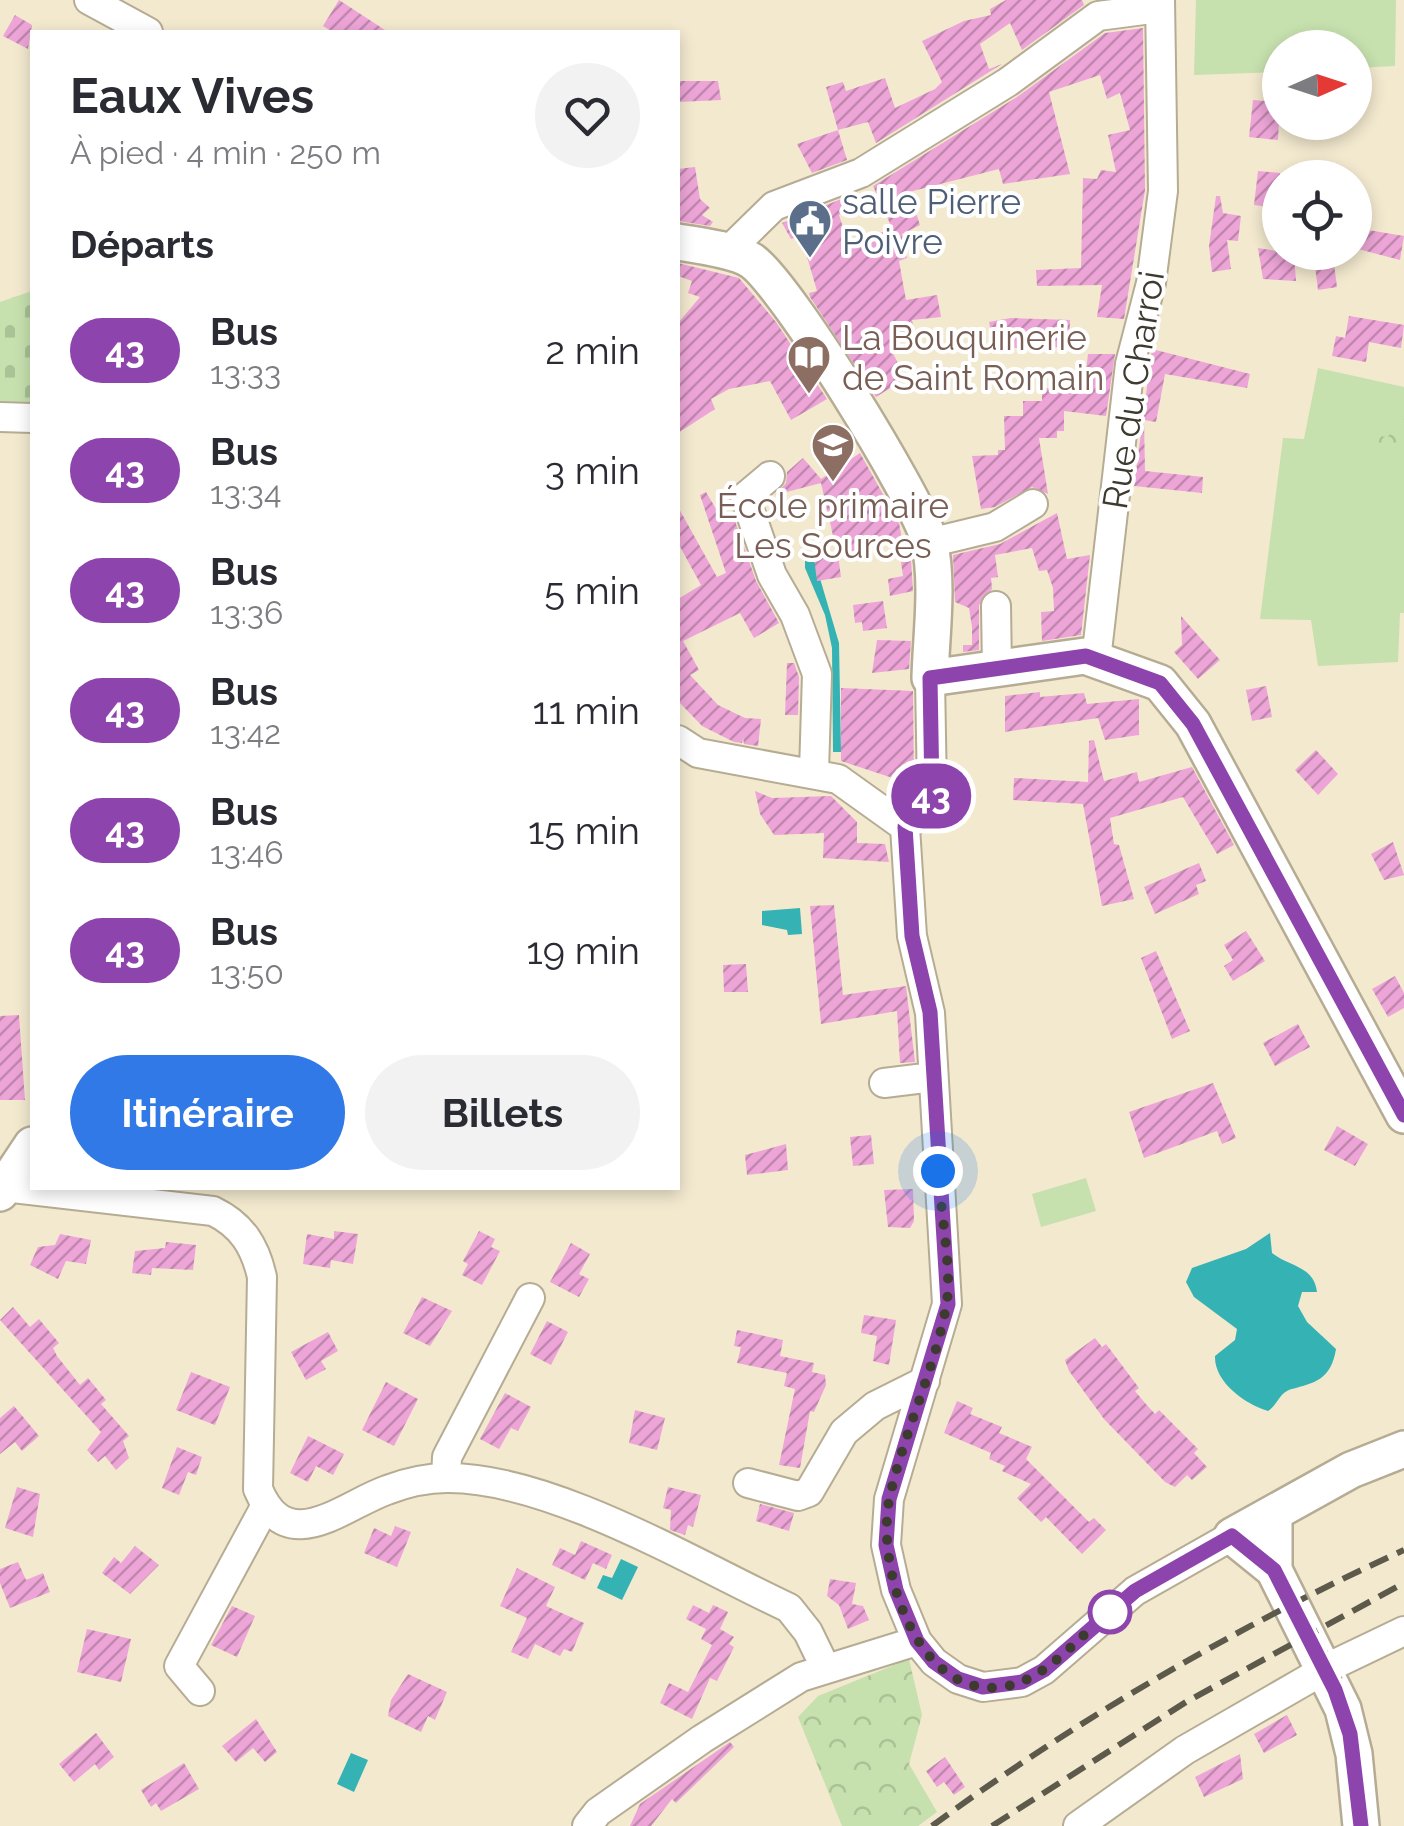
<!DOCTYPE html>
<html lang="fr">
<meta charset="utf-8">
<style>
:root{--surface:#fff;--page:#f2f2f3;--text:#2b2b33;--muted:#7c7c81;--accent:#3179e6}
body{margin:0;font-family:Raleway,sans-serif;background:var(--page);color:var(--text);height:100vh;display:flex;flex-direction:column;font-size:38px;white-space:nowrap}
*{box-sizing:border-box;margin:0}
p{font-size:32px;color:var(--muted)}
.icon{flex:none;width:55px;height:55px;fill:none;stroke:currentColor;stroke-width:2;stroke-linecap:round;stroke-linejoin:round}
.map{position:relative;flex:1;overflow:hidden}
.side{position:absolute;left:30px;top:30px;width:650px;height:1160px;display:flex;flex-direction:column;background:var(--surface);border-radius:0px;box-shadow:0 5px 15px #0003}
.side>*{flex:none}
.badge{padding:0 20px;border-radius:32px;font-size:35px;line-height:65px}
.needle{width:65px;rotate:87deg}
.controls{position:absolute;left:1262px;top:30px;display:grid;gap:20px}
.controls a{display:grid;place-items:center;width:110px;height:110px;border-radius:50%;background:var(--surface);box-shadow:0 5px 15px #0003;font-size:50px}
.you{position:absolute;width:50px;height:50px;margin:-25px;border:8px solid #fff;border-radius:50%;background:#1a73e8;box-shadow:0 0 0 15px #1a73e833}
.map>.badge{position:absolute;translate:-50% -50%;box-shadow:0 0 0 5px #fff}
h2{padding:0 40px;font-size:38px;line-height:90px}
.round{display:grid;place-items:center;flex:none;width:105px;height:105px;border-radius:52px;background:var(--page)}
.headline{display:flex;align-items:center;justify-content:space-between;height:170px;padding:0 40px}
h1{font-size:48px;font-weight:700;line-height:75px}
.cta{display:flex;gap:20px;margin-top:auto;padding:20px 40px}
.cta a{flex:1;height:115px;border-radius:60px;background:var(--accent);color:#fff;font-size:40px;font-weight:700;line-height:115px;text-align:center}
.cta a+a{background:var(--page);color:var(--text)}
ul{padding:0;list-style:none}
li{display:flex;align-items:center;gap:30px;height:120px;padding:0 40px}
li div{flex:1}
li b{display:block;font-size:38px}
li em{font-style:normal}
li .badge{min-width:110px;font-weight:700;text-align:center}
.map>svg:first-child{display:block}
.green{fill:#c6e0ae}
.forest{fill:url(#forest-crowns)}
.cemetery{fill:url(#cemetery-stones)}
.water{fill:#35b2b3}
.building{fill:url(#building-hatch)}
.lines{fill:none;stroke-linecap:round;stroke-linejoin:round}
.minor-casing{stroke:#b5ac93;stroke-width:32}
.major-casing{stroke:#b5ac93;stroke-width:40}
.minor{stroke:#fff;stroke-width:28}
.major{stroke:#fff;stroke-width:35}
.rail{stroke:#5d594b;stroke-width:6;stroke-dasharray:20 10;stroke-linecap:butt}
.minor-bridge-casing{stroke:#b5ac93;stroke-width:32;stroke-linecap:butt}
.minor-bridge{stroke:#fff;stroke-width:28}
.line-casing{stroke:#fff;stroke-width:22}
.line{stroke:#8e44ad;stroke-width:15}
.walk{stroke:#3d3a2f;stroke-width:10;stroke-dasharray:0 18}
.stop-dot{fill:#fff;stroke:#8e44ad;stroke-width:5}
.labels{text-anchor:middle;dominant-baseline:central;stroke-width:8;stroke-linejoin:round;paint-order:stroke}
.service-label{font-size:35px;fill:#4e5e75;stroke:#fff;text-anchor:start}
.education-label{font-size:35px;fill:#785e54;stroke:#fff;text-anchor:start}
.street-label{font-size:35px;fill:#3d3a2f;stroke:#fff}
</style>
<div class="map">
<svg width="1404" height="1826" viewBox="0 0 1404 1826">
<defs>
<pattern id="forest-crowns" width="20" height="18" patternUnits="userSpaceOnUse" patternTransform="scale(2.5)"><rect width="20" height="18" fill="#c6e0ae"/><path d="M2 6a3 3 0 1 1 6 0M12 15a3 3 0 1 1 6 0" fill="none" stroke="#abc196"/></pattern>
<pattern id="cemetery-stones" width="16" height="16" patternUnits="userSpaceOnUse" patternTransform="scale(2.5)"><rect width="16" height="16" fill="#c6e0ae"/><path d="M2 7V4a2 2 0 0 1 4 0v3zM10 15v-3a2 2 0 0 1 4 0v3z" fill="#abc196"/></pattern>
<pattern id="building-hatch" width="6" height="6" patternUnits="userSpaceOnUse" patternTransform="scale(2.5)"><rect width="6" height="6" fill="#eda5d7"/><path d="M-1 1l2-2M0 6l6-6M5 7l2-2" fill="none" stroke="#c187af"/></pattern>
</defs>
<rect width="100%" height="100%" fill="#f3e9cf"/>
<path class="green" d="M1196 0H1396L1395 66 1355 68V48H1280V72L1194 75Z
M1318 368 1404 387V613H1400L1398 662 1318 666 1311 620 1260 619 1283 438 1304 439Z
M1086 1178 1096 1211 1041 1227 1032 1194Z"/>
<path class="forest" d="M1404 408V442L1397 447 1396 462 1377 459 1363 434 1387 437 1397 428Z
M909 1659 922 1715 909 1764 937 1812 918 1826H842L798 1717 818 1696Z"/>
<path class="cemetery" d="M32 291V408H0V302Z"/>
<path class="water" d="M814 558 839 643 841 752H833L832 648 825 615 805 568V560Z
M800 908 802 934 788 935 787 930 762 925V911Z
M1270 1233 1272 1253C1290 1267 1314 1266 1317 1292H1302L1298 1306 1307 1322 1336 1349C1331 1380 1314 1383 1292 1389 1279 1392 1278 1405 1268 1411 1245 1404 1214 1382 1215 1356L1235 1340 1237 1329 1194 1297 1186 1282 1192 1268 1246 1249Z
M621 1559 638 1567 622 1600 597 1588 603 1575 612 1578Z
M351 1753 368 1760 354 1792 337 1784Z"/>
<path class="building" d="M339 0 388 32H333L323 26Z
M1006 0H1082L1084 5 1022 50 1010 23 980 44 989 69 1002 64 876 143 868 122 838 130 826 87 843 82 846 91 885 78 895 108 935 89 942 82 922 41 964 21 991 15 990 9Z
M15 15 32 25 28 49 3 36Z
M1143 28 1145 190 1124 319 1097 317 1102 285 1037 286 1036 270 1081 268 1083 178 1097 179 1101 170 1116 172 1108 135 1130 130 1120 93 1107 99 1100 75 1049 92 1070 174 1003 184 999 169 909 192 920 225 902 234 907 258 899 261 906 300 937 295 941 317 912 320 915 332 890 348 906 378 876 397 810 297 809 293 817 291 801 236 791 239 782 223 856 193 860 205 839 215 849 246 892 228 873 186 1017 97 1105 33Z
M678 81H718L721 100 678 102Z
M1253 100 1280 102 1278 140 1249 137Z
M838 130 847 160 812 173 797 144Z
M695 167 700 199 710 208 702 215 713 222 710 226 678 221V169Z
M1258 171 1280 173V197L1271 196 1270 207 1254 205Z
M1216 196H1220L1223 213 1241 216 1238 241 1227 240 1231 269 1212 272 1209 246Z
M1362 229 1404 236 1400 260 1358 249Z
M1258 248 1294 254 1296 281 1263 279Z
M678 263 739 278 776 322 827 399 791 420 770 381 729 389 711 399 715 409 678 433V323L700 297 688 293 692 281 678 276Z
M1334 264 1337 287 1318 290 1315 266Z
M1349 316 1404 325 1401 348 1369 342 1366 362 1332 356 1336 336 1345 338Z
M1011 318 1070 320 1069 347 994 348 989 322Z
M1152 349 1250 374 1247 388 1165 374 1156 422 1144 420 1145 471 1203 477 1202 493 1134 486Z
M1088 354H1115L1106 416 1064 411V431H1057V438H1039L1048 494 1032 487 995 507 981 509 972 456 998 455V450H1005L1004 416H1023V401H1042V388L1084 389Z
M860 453 899 523 902 539 838 555 841 577 817 581 814 558 837 553 821 483 775 495 786 483 787 472 803 458 821 479Z
M706 492 722 519 731 514 735 521 756 581 779 623 754 638 740 613 683 641 699 670 690 675 718 705 745 718 761 719 758 746 744 744 743 738 742 743 734 742 702 726 678 701V599L701 585 678 543V507L717 577 726 573 700 495Z
M1057 513 1067 559 1090 555 1081 635 1042 641 1041 612 1054 611 1053 588 1047 570 1039 571 1032 548 995 555 998 577 991 578 992 589 979 605V650L963 652V645H972V627L969 608 955 602 953 555 1000 544Z
M911 559 913 591 890 596 888 579 903 576 901 562Z
M883 601 887 628 863 631 862 622 855 623 853 605Z
M1181 616 1220 660 1198 679 1174 652 1182 645Z
M877 640 911 641 909 669 872 673Z
M787 663H794L799 677 798 715H785Z
M1266 686 1272 717 1252 721 1246 690Z
M841 688 913 691 914 785 841 761Z
M1040 692V697L1084 693 1087 704 1139 699V735L1105 740 1098 718 1005 732V696Z
M1094 740 1104 781 1137 772 1139 782 1192 767 1234 845 1217 854 1183 797 1110 818 1114 844 1119 845 1134 899 1102 906 1083 804 1013 800 1014 778 1088 782 1089 741Z
M1316 750 1338 774 1318 795 1295 770Z
M755 791 772 798 831 796 857 822V843L885 844 889 862 823 858 824 833 774 835 760 814Z
M1393 842 1404 875 1384 880 1371 854Z
M1199 863 1206 881 1196 885 1199 894 1155 914 1144 887Z
M834 905 843 995 906 986 915 1062 900 1063 897 1011 821 1024 810 906Z
M1246 931 1265 961 1233 981 1224 966 1233 960 1224 945Z
M1156 951 1190 1031 1172 1039 1141 958Z
M746 964 748 992H724L723 965Z
M1395 976 1404 993V1008L1388 1017 1372 989Z
M19 1015 25 1100H0V1016Z
M1298 1024 1310 1047 1275 1066 1263 1043Z
M1213 1083 1236 1138 1222 1144 1217 1131 1144 1158 1129 1112Z
M1337 1126 1368 1144 1355 1166 1324 1150Z
M871 1135 874 1164 853 1166 850 1137Z
M786 1144 788 1170 747 1175 745 1155Z
M913 1189 914 1221 910 1228 888 1227 884 1190Z
M334 1231 358 1234 353 1264 331 1260 330 1268 303 1264 307 1234 334 1239Z
M479 1231 495 1239 491 1247 500 1251 482 1285 462 1275 468 1264 463 1261Z
M60 1234 91 1240 86 1264 66 1261 58 1279 30 1265 38 1247 55 1245Z
M166 1242 196 1245 193 1270 152 1268 151 1275 132 1273 135 1251 165 1248Z
M571 1243 590 1254 579 1274 589 1279 579 1297 550 1282Z
M422 1297 452 1311 430 1346 403 1333Z
M13 1307 30 1327 39 1319 59 1343 53 1348 57 1356 80 1385 88 1378 106 1400 101 1404 129 1436 123 1441 129 1458 116 1470 105 1456 98 1462 87 1450 101 1432 0 1320Z
M864 1315 896 1320 889 1365 873 1361 877 1336 861 1333Z
M547 1321 568 1332 551 1365 530 1354Z
M737 1330 783 1340 780 1356 814 1363 812 1372 825 1375 826 1385 814 1412 810 1411 800 1468 779 1465 795 1389 784 1386 787 1373 737 1363 741 1347 734 1346Z
M328 1332 338 1351 321 1361 326 1369 306 1380 291 1352Z
M1095 1338 1102 1347 1106 1344 1139 1388 1135 1391 1145 1403 1155 1414 1159 1410 1198 1449 1194 1453 1207 1467 1192 1480 1187 1475 1175 1487 1165 1482 1104 1419 1069 1371 1065 1360Z
M191 1372 230 1387 215 1425 176 1410Z
M386 1382 418 1399 394 1446 362 1430Z
M505 1393 531 1407 518 1431 511 1428 499 1449 480 1439Z
M957 1401 973 1408 970 1414 1002 1427 999 1433 1032 1447 1026 1459 1089 1522 1094 1518 1106 1530 1082 1554 1046 1517 1041 1522 1017 1498 1031 1484 1002 1471 1005 1466 989 1459 991 1453 944 1433Z
M14 1406 39 1436 22 1451 15 1442 0 1454V1418Z
M635 1410 665 1418 657 1450 629 1443Z
M308 1436 344 1454 333 1475 316 1466 308 1482 290 1473Z
M177 1447 202 1457 196 1475 188 1472 179 1495 162 1488Z
M17 1487 40 1494 33 1537 5 1528Z
M668 1487 701 1495 693 1527 688 1525 685 1535 670 1530 671 1510 663 1508Z
M760 1504 794 1513 789 1531 756 1521Z
M395 1526 411 1532 397 1567 364 1553 374 1528 391 1536Z
M581 1541 612 1555 606 1569 593 1563 585 1580 552 1565 560 1548 575 1555Z
M135 1546 159 1565 130 1594 102 1573 114 1557 121 1563Z
M18 1562 26 1580 43 1573 50 1592 10 1608 0 1583V1569Z
M517 1568 555 1587 546 1606 584 1623 572 1652 564 1649 560 1656 535 1644 528 1659 511 1652 527 1618 500 1606Z
M830 1579 856 1583 852 1604 863 1606 869 1620 848 1629 839 1605 827 1596Z
M693 1605 709 1613 713 1605 728 1612 720 1629 734 1637 729 1644 734 1647 717 1681 710 1678 692 1719 660 1703 669 1683 688 1692 712 1645 701 1639 706 1629 686 1619Z
M232 1606 255 1616 237 1657 211 1645Z
M87 1629 131 1639 121 1682 77 1672Z
M408 1674 447 1692 435 1720 428 1716 421 1732 388 1716 391 1700Z
M1287 1715 1297 1735 1264 1753 1254 1734Z
M256 1719 277 1752 265 1762 253 1748 236 1762 222 1746Z
M96 1733 114 1757 99 1770 95 1764 74 1782 59 1764Z
M730 1742 734 1747 676 1803 672 1799 651 1826H630L640 1804Z
M1240 1754 1243 1779 1204 1797 1195 1777Z
M945 1757 965 1787 954 1795 944 1782 937 1787 926 1771Z
M184 1763 199 1789 161 1811 156 1803 151 1807 141 1790Z"/>
<g class="lines">
<defs>
<path id="minor" d="M89 0 148 32
M725 254 774 206 861 173 1008 82 1098 16 1159 8
M0 417 32 418
M770 476 745 497 772 575 795 615 817 674 814 772
M929 543 995 527 1033 504
M996 606 997 668
M1096 660 1130 364 1151 283 1163 191 1160 0
M678 740 698 753 838 779 905 827
M905 827 912 936 930 1013 947 1304 889 1499 886 1545 896 1590 917 1641 934 1662 958 1679 983 1687 1022 1682 1044 1670 1135 1591 1232 1536
M905 827 921 814 932 793 930 678
M884 1083 933 1077
M4 1187 213 1211C242 1225 255 1246 262 1277L258 1489C287 1559 342 1506 387 1490 405 1483 428 1478 447 1478 550 1477 695 1564 789 1608L808 1632 825 1667
M446 1478 447 1457 530 1298
M748 1483 798 1496 809 1492 844 1432 875 1406 925 1381
M1335 1664 1404 1631
M200 1691 179 1666 265 1507
M587 1826 598 1812 702 1739 801 1677 917 1641
M1078 1826 1185 1750 1317 1674"/>
<path id="major" d="M678 242C697 245 736 250 752 261 787 286 917 497 929 540 939 583 931 635 930 678L1085 656 1160 683 1193 724 1404 1115
M0 1193 32 1145
M1274 1513V1570L1343 1709 1354 1754 1361 1826
M1274 1570 1232 1536 1351 1470 1404 1449"/>
</defs>
<use href="#minor" class="minor-casing"/>
<use href="#major" class="major-casing"/>
<use href="#minor" class="minor"/>
<use href="#major" class="major"/>
<path class="rail" d="M932 1826C1079 1718 1238 1626 1404 1550
M992 1826 1186 1702 1404 1583"/>
<defs>
<path id="minor-bridge" d="M1317 1674 1335 1664"/>
</defs>
<use href="#minor-bridge" class="minor-bridge-casing"/>
<use href="#minor-bridge" class="minor-bridge"/>
</g>
<g class="lines">
<defs>
<path id="line" d="M1361 1826 1350 1734 1335 1690 1274 1570 1232 1536 1135 1591 1044 1670 1022 1682 983 1687 958 1679 934 1662 917 1641 896 1590 886 1545 889 1499 948 1304 930 1012 912 936 905 827 922 814 932 793 930 678 1086 656 1160 683 1193 724 1404 1115"/>
</defs>
<use href="#line" class="line-casing"/>
<use href="#line" class="line"/>
<path class="walk" d="M938 1171C940 1207 953 1274 946 1307 934 1372 904 1432 890 1496 874 1565 917 1705 1008 1686 1049 1677 1081 1634 1110 1612"/>
</g>
<defs>
<symbol id="civic-pin" viewBox="-11 -11 22 30"><path d="M0 17L-7.5 6A9.5 9.5 0 1 1 7.5 6Z" fill="#5c6f8a" stroke="#fff"/><path d="M-.6-6.5H3V-4.5H.6V-3L4-1V1h2V6H-6V1h2V-1L-.6-3ZM-1.2 2.5V6h2.4V2.5Z" fill="#fff"/></symbol>
<symbol id="library-pin" viewBox="-11 -11 22 30"><path d="M0 17L-7.5 6A9.5 9.5 0 1 1 7.5 6Z" fill="#8d6e63" stroke="#fff"/><path d="M-6-4Q-3-5.5-.7-3.5V5Q-3 3-6 4ZM6-4Q3-5.5 .7-3.5V5Q3 3 6 4Z" fill="#fff"/></symbol>
<symbol id="school-pin" viewBox="-11 -11 22 30"><path d="M0 17L-7.5 6A9.5 9.5 0 1 1 7.5 6Z" fill="#8d6e63" stroke="#fff"/><path d="M0-5L7-2L0 1L-7-2ZM-4 1L0 2.5L4 1V4Q0 6-4 4Z" fill="#fff"/></symbol>
</defs>
<g fill-rule="evenodd">
<use href="#civic-pin" x="785" y="196" width="50" height="68"/>
<use href="#library-pin" x="784" y="332" width="50" height="68"/>
<use href="#school-pin" x="808" y="420" width="50" height="68"/>
</g>
<circle class="stop-dot" cx="1110" cy="1612" r="20"/>
<g class="labels">
<g class="service-label">
<text x="842" y="201">salle Pierre<tspan x="842" dy="40">Poivre</tspan></text>
</g>
<g class="education-label">
<text x="842" y="337">La Bouquinerie<tspan x="842" dy="40">de Saint Romain</tspan></text>
<text x="833" y="505" text-anchor="middle">École primaire<tspan x="833" dy="40">Les Sources</tspan></text>
</g>
<g class="street-label">
<text transform="translate(1133 390) rotate(-81)">Rue du Charroi</text>
</g>
</g>
</svg>
<div class="controls">
<a><svg class="needle" viewBox="-14 -14 28 28"><path d="M0-13l5 13h-10z" fill="#e53935"/><path d="M0 13l5-13h-10z" fill="#7c7c81"/></svg></a>
<a><svg class="icon" aria-label="locate" viewBox="0 0 24 24"><circle cx="12" cy="12" r="6"/><path d="M12 2v4M12 18v4M2 12h4M18 12h4"/></svg></a>
</div>
<div class="you" style="left:938px;top:1171px"></div>
<b class="badge" style="left:931px;top:796px;background:#8e44ad;color:#fff">43</b>
<section class="side">
<div class="headline"><div><h1>Eaux Vives</h1><p>À pied · 4 min · 250 m</p></div><a class="round"><svg class="icon" aria-label="heart" viewBox="0 0 24 24"><path d="M12 20l-8-8c-3-5 5-10 8-4 3-6 11-1 8 4z"/></svg></a></div>
<h2>Départs</h2>
<ul>
<li><span class="badge" style="background:#8e44ad;color:#fff">43</span><div><b>Bus</b><p>13:33</p></div><em>2 min</em></li>
<li><span class="badge" style="background:#8e44ad;color:#fff">43</span><div><b>Bus</b><p>13:34</p></div><em>3 min</em></li>
<li><span class="badge" style="background:#8e44ad;color:#fff">43</span><div><b>Bus</b><p>13:36</p></div><em>5 min</em></li>
<li><span class="badge" style="background:#8e44ad;color:#fff">43</span><div><b>Bus</b><p>13:42</p></div><em>11 min</em></li>
<li><span class="badge" style="background:#8e44ad;color:#fff">43</span><div><b>Bus</b><p>13:46</p></div><em>15 min</em></li>
<li><span class="badge" style="background:#8e44ad;color:#fff">43</span><div><b>Bus</b><p>13:50</p></div><em>19 min</em></li>
</ul>
<div class="cta"><a>Itinéraire</a><a>Billets</a></div>
</section>
</div>
